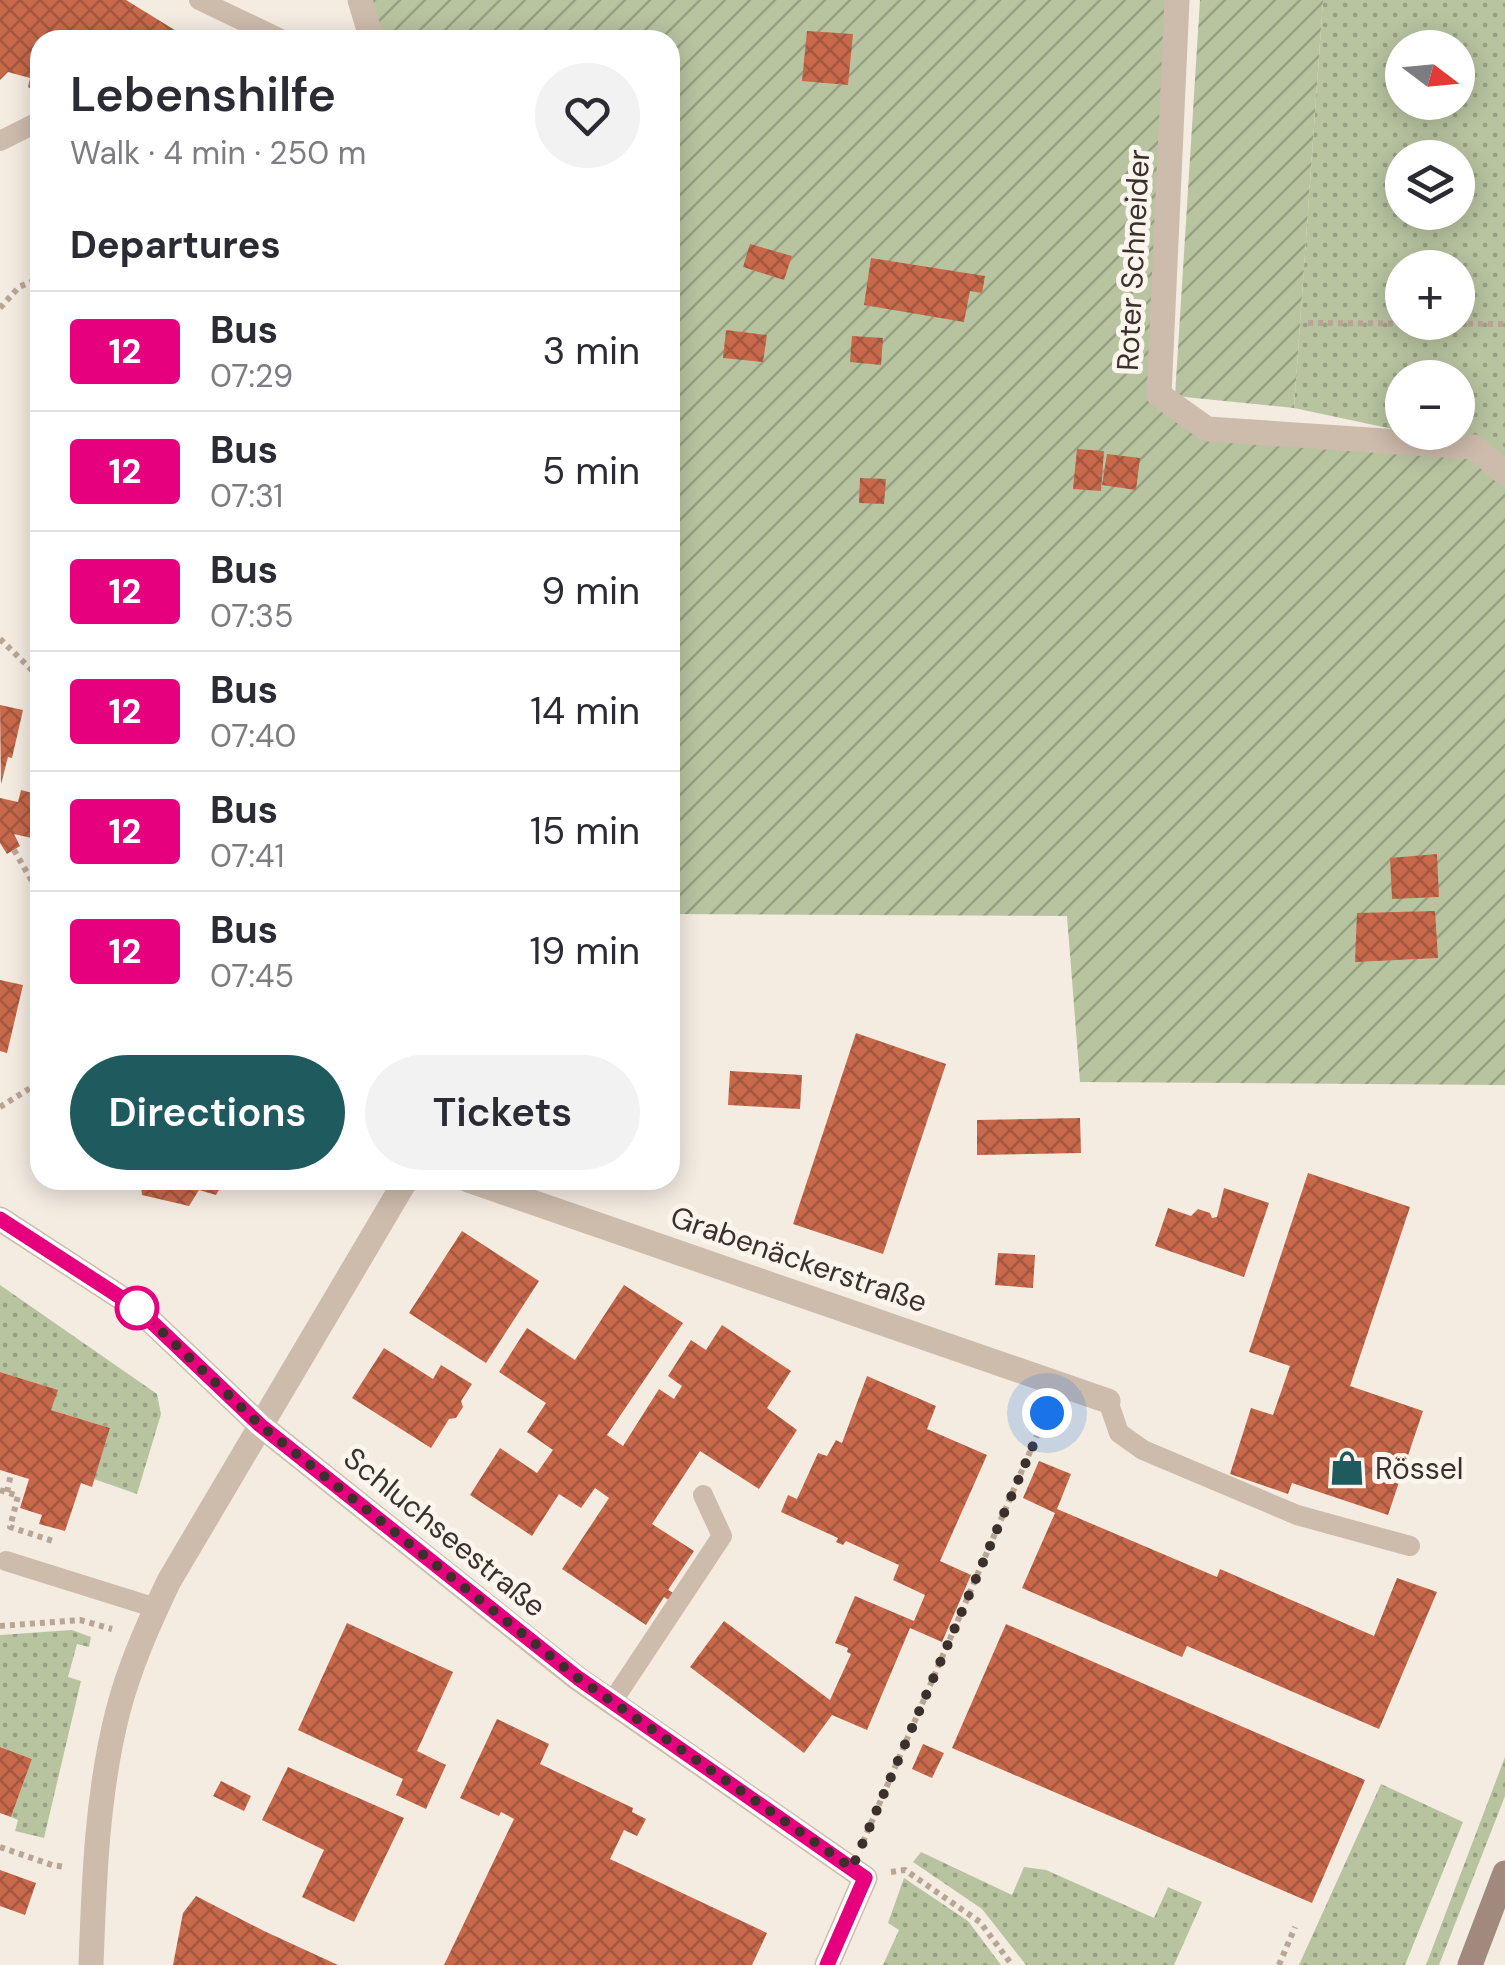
<!DOCTYPE html>
<meta charset="utf-8">
<style>
:root{--surface:#fff;--page:#f2f2f3;--text:#2b2b33;--muted:#7c7c81;--line:#e1e1e2;--accent:#1f5a5e}
body{margin:0;font-family:"DM Sans",sans-serif;background:var(--page);color:var(--text);height:100vh;display:flex;flex-direction:column;font-size:38px;white-space:nowrap}
*{box-sizing:border-box;margin:0}
p{font-size:32px;color:var(--muted)}
.icon{flex:none;width:55px;height:55px;fill:none;stroke:currentColor;stroke-width:2;stroke-linecap:round;stroke-linejoin:round}
.map{position:relative;flex:1;overflow:hidden}
.panel{position:absolute;left:30px;top:30px;width:650px;height:1160px;display:flex;flex-direction:column;background:var(--surface);border-radius:30px;box-shadow:0 5px 25px #0003}
.panel>*{flex:none}
.badge{padding:0 20px;border-radius:8px;font-size:35px;line-height:65px}
.needle{width:65px;rotate:106deg}
.controls{position:absolute;left:1385px;top:30px;display:grid;gap:20px}
.controls a{display:grid;place-items:center;width:90px;height:90px;border-radius:50%;background:var(--surface);box-shadow:0 5px 25px #0003;font-size:50px}
.you{position:absolute;width:50px;height:50px;margin:-25px;border:8px solid #fff;border-radius:50%;background:#1a73e8;box-shadow:0 0 0 15px #1a73e833}
.map>.badge{position:absolute;translate:-50% -50%;box-shadow:0 0 0 5px #fff}
h2{padding:0 40px;font-size:38px;line-height:90px}
.round{display:grid;place-items:center;flex:none;width:105px;height:105px;border-radius:52px;background:var(--page)}
.headline{display:flex;align-items:center;justify-content:space-between;height:170px;padding:0 40px}
h1{font-size:48px;font-weight:600;line-height:75px}
.primary-button{display:flex;gap:20px;margin-top:auto;padding:20px 40px}
.primary-button a{flex:1;height:115px;border-radius:60px;background:var(--accent);color:#fff;font-size:40px;font-weight:600;line-height:115px;text-align:center}
.primary-button a+a{background:var(--page);color:var(--text)}
ul{padding:0;list-style:none}
li{display:flex;align-items:center;gap:30px;height:120px;padding:0 40px;border-top:2px solid var(--line)}
li div{flex:1}
li b{display:block;font-size:38px}
li em{font-style:normal}
li .badge{min-width:110px;font-weight:700;text-align:center}
.map>svg:first-child{display:block}
.grass{fill:url(#grass-dots);fill-rule:evenodd}
.garden{fill:url(#garden-furrows)}
.building{fill:url(#building-cross-hatch)}
.lines{fill:none;stroke-linecap:round;stroke-linejoin:round}
.path{stroke:#b9a596;stroke-width:6;stroke-dasharray:5 5;stroke-linecap:butt}
.service{stroke:#cdbbac;stroke-width:20}
.minor{stroke:#cdbbac;stroke-width:25}
.secondary{stroke:#a18a7d;stroke-width:25}
.line-casing{stroke:#fff;stroke-width:22}
.line{stroke:#e6007e;stroke-width:15}
.walk{stroke:#3b302b;stroke-width:10;stroke-dasharray:0 18}
.stop-dot{fill:#fff;stroke:#e6007e;stroke-width:5}
.labels{text-anchor:middle;dominant-baseline:central;stroke-width:10;stroke-linejoin:round;paint-order:stroke}
.street-label{font-size:30px;fill:#3b302b;stroke:#fbf5ee}
.poi-label{font-size:30px;fill:#3b302b;stroke:#fbf5ee;text-anchor:start}
</style>
<div class="map">
<svg width="1505" height="1965" viewBox="0 0 1505 1965">
<defs>
<pattern id="grass-dots" width="8" height="8" patternUnits="userSpaceOnUse" patternTransform="scale(2.5)"><rect width="8" height="8" fill="#b8c4a0"/><path d="M2 2h.1M6 6h.1" fill="none" stroke="#97a083" stroke-width="1.8" stroke-linecap="round"/></pattern>
<pattern id="garden-furrows" width="10" height="10" patternUnits="userSpaceOnUse" patternTransform="scale(2.5)"><rect width="10" height="10" fill="#b8c4a0"/><path d="M-1 1l2-2M0 10L10 0M9 11l2-2" fill="none" stroke="#97a083"/></pattern>
<pattern id="building-cross-hatch" width="8" height="8" patternUnits="userSpaceOnUse" patternTransform="scale(2.5)"><rect width="8" height="8" fill="#c8694b"/><path d="M0 0l8 8M0 8l8-8" fill="none" stroke="#a4573f"/></pattern>
</defs>
<rect width="100%" height="100%" fill="#f4ebe1"/>
<path class="grass" d="M1323 0H1505V473L1408 433 1458 432V378H1402V431L1294 408ZM1402 48H1458V102H1402ZM1402 158H1458V212H1402ZM1402 268H1458V322H1402Z
M0 1285 157 1394 161 1414 137 1494 94 1479 110 1428 51 1410 57 1390 0 1372Z
M72 1630 91 1637 89 1647 77 1644 68 1677 81 1681 44 1838 15 1831 18 1820 11 1817 32 1759 0 1747V1635Z
M1505 1757V1796L1439 1965H1426Z
M1381 1784 1463 1822 1405 1965H1299Z
M921 1852 1012 1895 1024 1867 1046 1870 1154 1918 1168 1887 1202 1902 1174 1965H1026L982 1909 913 1862Z
M904 1878 968 1921 1001 1965H883L899 1930 888 1923Z"/>
<path class="garden" d="M364 0H1177L1159 395 1207 429 1474 447 1505 473V1085L1080 1082 1067 916 670 914V40H378Z
M1200 0H1323L1294 408 1175 396Z"/>
<path class="building" d="M0 0H126L191 40H40V95L28 87 30 78 8 72 0 80Z
M807 31 853 34 848 85 802 81Z
M750 244 792 256 784 280 743 267Z
M871 258 985 276 982 293 970 291 964 322 864 305Z
M726 330 767 335 763 362 723 358Z
M852 336 883 338 881 365 850 362Z
M1077 449 1104 451 1101 491 1073 489Z
M1107 454 1140 458 1136 490 1102 485Z
M860 478 886 479 884 504 859 503Z
M0 705 23 710 12 758 8 757 1 784Z
M21 790 40 795V840L14 834 20 846 7 854 0 843V798L18 802Z
M1437 854 1439 897 1392 899 1390 858Z
M1435 911 1438 958 1355 962 1357 913Z
M0 980 23 985 7 1053 0 1051Z
M856 1033 946 1064 883 1254 793 1224Z
M730 1071 802 1075 800 1109 728 1105Z
M1080 1118 1081 1153 977 1155V1120Z
M1308 1173 1410 1207 1350 1386 1423 1411 1388 1515 1292 1483 1288 1494 1230 1474 1251 1408 1273 1415 1290 1366 1249 1352Z
M140 1180H225L216 1195 199 1190 189 1206 142 1195Z
M1224 1188 1269 1203 1244 1277 1155 1246 1168 1208 1191 1216 1198 1209 1210 1213 1212 1218 1217 1217Z
M462 1231 539 1281 486 1363 409 1313Z
M998 1253 1035 1255 1033 1288 995 1285Z
M624 1285 683 1323 607 1435 623 1446 659 1389 674 1399 682 1386 668 1376 691 1340 706 1350 722 1325 791 1371 767 1408 797 1430 759 1489 700 1451 652 1524 694 1551 668 1590 675 1594 670 1601 664 1597 646 1625 562 1569 609 1498 595 1488 581 1508 559 1494 532 1536 470 1495 500 1448 537 1473 553 1450 527 1432 546 1403 499 1372 527 1328 575 1360Z
M384 1348 433 1379 441 1365 472 1384 461 1401 463 1407 456 1418 449 1419 431 1448 352 1398Z
M0 1372 58 1390 51 1410 110 1428 92 1487 81 1483 65 1531 39 1524 42 1515 20 1508 29 1479 0 1470Z
M867 1376 936 1406 927 1429 987 1455 940 1561 971 1575 942 1642 910 1628 867 1730 832 1715 804 1753 690 1667 724 1621 830 1700 851 1654 847 1652 848 1648 835 1643 855 1596 914 1621 925 1595 893 1580 899 1565 846 1541 843 1545 836 1542 838 1538 781 1512 788 1495 797 1499 818 1453 827 1456 836 1440 842 1443Z
M1039 1461 1071 1474 1057 1509 1217 1577 1220 1569 1374 1636 1397 1578 1437 1592 1379 1729 1187 1646 1182 1657 1022 1588 1055 1513 1023 1498Z
M347 1623 453 1672 417 1751 446 1765 426 1809 396 1795 403 1779 298 1730Z
M1006 1624 1365 1780 1312 1903 952 1748Z
M497 1719 549 1744 540 1764 633 1808 632 1812 646 1819 637 1836 624 1830 610 1859 767 1933 752 1965H444L514 1819 501 1812 499 1816 460 1798Z
M923 1744 944 1753 932 1778 912 1769Z
M0 1747 32 1759 11 1817 0 1813Z
M288 1767 404 1818 354 1922 302 1897 324 1850 262 1820Z
M221 1781 251 1796 244 1811 213 1796Z
M0 1870 36 1883 25 1915 0 1906Z
M196 1896 264 1931 338 1965H173L183 1913Z"/>
<g class="lines">
<path class="path" d="M0 308 19 287 40 278
M1308 323 1505 324
M0 639 40 678
M14 850 40 895
M0 1107 40 1082
M0 1490 18 1496 10 1527 56 1542
M7 1492 11 1474
M0 1626 80 1620 112 1629
M863 1842 1047 1412
M0 1847 52 1865 65 1867
M891 1872 905 1870 980 1922 1012 1965
M1279 1965 1295 1927"/>
<path class="service" d="M199 0 283 40
M0 141 40 121
M1108 1401 1119 1433 1143 1450 1297 1515 1410 1546
M6 1561 156 1608
M612 1702 722 1536 703 1495"/>
<path class="minor" d="M360 0 372 40
M1177 0 1159 395 1207 429 1474 447 1505 473
M468 1180 1108 1401
M0 1219 137 1308 260 1425 577 1678 865 1878 827 1965
M91 1965C94 1880 97 1793 118 1711 130 1665 149 1623 169 1581L406 1180"/>
<path class="secondary" d="M1470 1965 1505 1873"/>
</g>
<g class="lines">
<defs>
<path id="line" d="M0 1219 137 1308 260 1425 578 1678 865 1878 827 1965"/>
</defs>
<use href="#line" class="line-casing"/>
<use href="#line" class="line"/>
<path class="walk" d="M137 1308 260 1425 578 1678 852 1868 1047 1413"/>
</g>
<defs>
<symbol id="shop-bare" viewBox="-9 -9 18 18"><path d="M-5-2.5h2.3a2.7 3.5 0 0 1 5.4 0H5L5.5 6h-11ZM-1.5-2.5h3a1.5 2.3 0 0 0-3 0Z" fill="#1f5a5e" stroke="#fbf5ee" stroke-width="2.5" paint-order="stroke"/></symbol>
</defs>
<g fill-rule="evenodd">
<use href="#shop-bare" x="1322" y="1443" width="50" height="50"/>
</g>
<circle class="stop-dot" cx="137" cy="1308" r="20"/>
<g class="labels">
<g class="street-label">
<text transform="translate(1133 260) rotate(-87)">Roter Schneider</text>
<text transform="translate(799 1259) rotate(19)">Grabenäckerstraße</text>
<text transform="translate(445 1532) rotate(39)">Schluchseestraße</text>
</g>
<g class="poi-label">
<text x="1375" y="1468">Rössel</text>
</g>
</g>
</svg>
<div class="controls">
<a><svg class="needle" viewBox="-14 -14 28 28"><path d="M0-13l5 13h-10z" fill="#e53935"/><path d="M0 13l5-13h-10z" fill="#7c7c81"/></svg></a>
<a><svg class="icon" aria-label="layers" viewBox="0 0 24 24"><path d="M12 4l9 5-9 5-9-5zM3 14l9 5 9-5"/></svg></a>
<a>+</a>
<a>−</a>
</div>
<div class="you" style="left:1047px;top:1413px"></div>
<section class="panel">
<div class="headline"><div><h1>Lebenshilfe</h1><p>Walk · 4 min · 250 m</p></div><a class="round"><svg class="icon" aria-label="heart" viewBox="0 0 24 24"><path d="M12 20l-8-8c-3-5 5-10 8-4 3-6 11-1 8 4z"/></svg></a></div>
<h2>Departures</h2>
<ul>
<li><span class="badge" style="background:#e6007e;color:#fff">12</span><div><b>Bus</b><p>07:29</p></div><em>3 min</em></li>
<li><span class="badge" style="background:#e6007e;color:#fff">12</span><div><b>Bus</b><p>07:31</p></div><em>5 min</em></li>
<li><span class="badge" style="background:#e6007e;color:#fff">12</span><div><b>Bus</b><p>07:35</p></div><em>9 min</em></li>
<li><span class="badge" style="background:#e6007e;color:#fff">12</span><div><b>Bus</b><p>07:40</p></div><em>14 min</em></li>
<li><span class="badge" style="background:#e6007e;color:#fff">12</span><div><b>Bus</b><p>07:41</p></div><em>15 min</em></li>
<li><span class="badge" style="background:#e6007e;color:#fff">12</span><div><b>Bus</b><p>07:45</p></div><em>19 min</em></li>
</ul>
<div class="primary-button"><a>Directions</a><a>Tickets</a></div>
</section>
</div>
